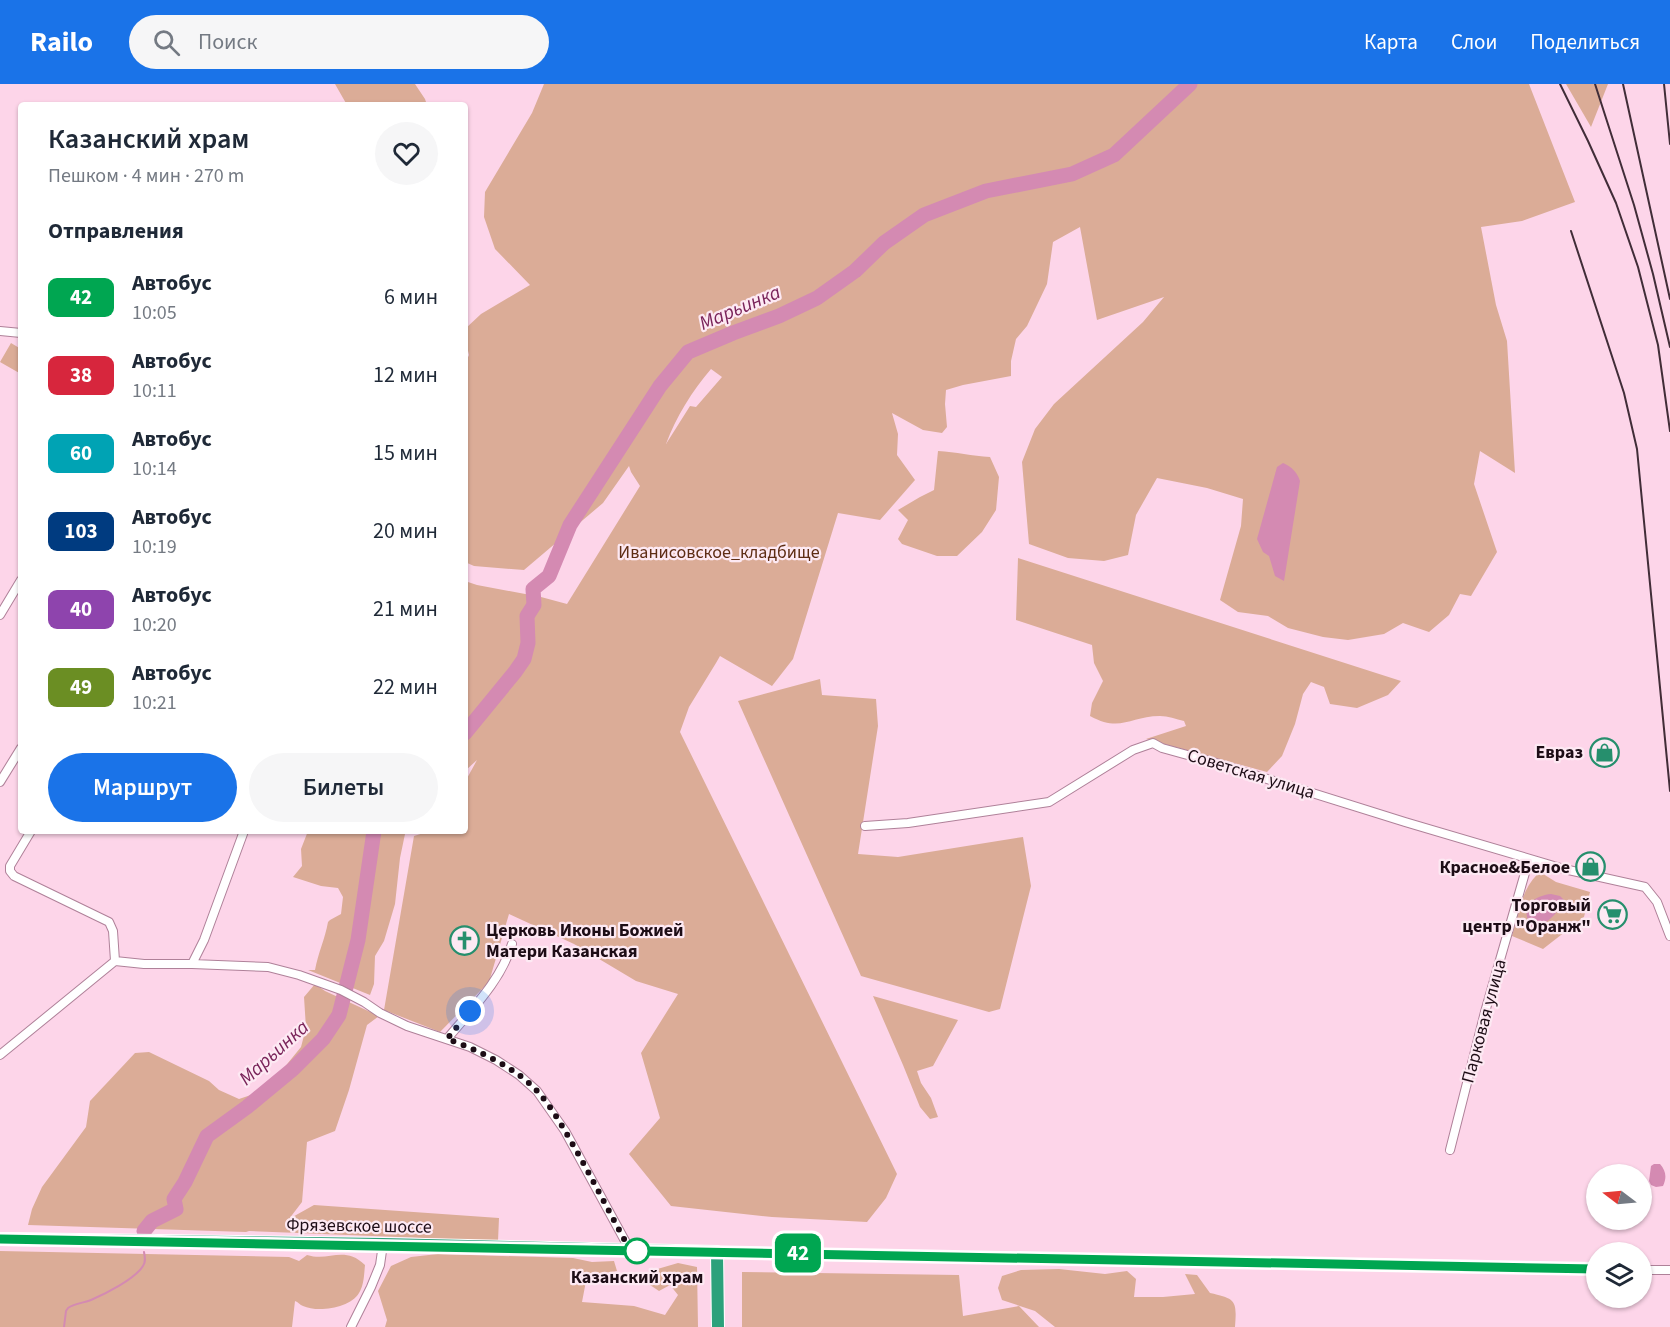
<!DOCTYPE html>
<html lang="ru">
<meta charset="utf-8">
<style>
:root{--surface:#fff;--page:#f6f6f7;--text:#1f2937;--muted:#747a83;--accent:#1a73e8}
body{margin:0;font-family:"Source Sans 3",sans-serif;background:var(--page);color:var(--text);height:100vh;display:flex;flex-direction:column;font-size:22px;white-space:nowrap}
*{box-sizing:border-box;margin:0}
p{font-size:20px;color:var(--muted)}
.icon{flex:none;width:33px;height:33px;fill:none;stroke:currentColor;stroke-width:2;stroke-linecap:round;stroke-linejoin:round}
.map{position:relative;flex:1;overflow:hidden}
.details{position:absolute;left:18px;top:18px;width:450px;height:732px;display:flex;flex-direction:column;background:var(--surface);border-radius:6px;box-shadow:0 2px 4px #0004}
.details>*{flex:none}
.badge{padding:0 12px;border-radius:9px;font-size:21px;line-height:39px}
.needle{width:39px;rotate:286deg}
.fabs{position:absolute;left:1586px;top:1080px;display:grid;gap:12px}
.fabs a{display:grid;place-items:center;width:66px;height:66px;border-radius:50%;background:var(--surface);box-shadow:0 2px 4px #0004;font-size:30px}
.you{position:absolute;width:30px;height:30px;margin:-15px;border:4px solid #fff;border-radius:50%;background:#1a73e8;box-shadow:0 0 0 9px #1a73e833}
.map>.badge{position:absolute;translate:-50% -50%;box-shadow:0 0 0 3px #fff}
h2{padding:0 30px;font-size:22px;line-height:54px}
.round{display:grid;place-items:center;flex:none;width:63px;height:63px;border-radius:32px;background:var(--page)}
.summary{display:flex;align-items:center;justify-content:space-between;height:102px;padding:0 30px}
h1{font-size:28px;font-weight:600;line-height:45px}
.button{display:flex;gap:12px;margin-top:auto;padding:12px 30px}
.button a{flex:1;height:69px;border-radius:36px;background:var(--accent);color:#fff;font-size:24px;font-weight:600;line-height:69px;text-align:center}
.button a+a{background:var(--page);color:var(--text)}
ul{padding:0;list-style:none}
li{display:flex;align-items:center;gap:18px;height:78px;padding:0 30px}
li div{flex:1}
li b{display:block;font-size:22px}
li em{font-style:normal}
li .badge{min-width:66px;font-weight:700;text-align:center}
header{display:flex;align-items:center;gap:36px;box-sizing:border-box;height:84px;padding:0 30px;background:var(--accent);color:#fff}
header strong{font-size:28px}
nav{display:flex;gap:33px;margin-inline-start:auto;font-size:21px}
.search{width:420px;height:54px;background:var(--page);display:flex;align-items:center;gap:15px;box-sizing:border-box;padding:0 21px;border-radius:33px;color:var(--muted);font-size:22px}
.map>svg:first-child{display:block}
.green{fill:#dbac97;fill-rule:evenodd}
.water{fill:#d48ab2}
.lines{fill:none;stroke-linecap:round;stroke-linejoin:round}
.stream{stroke:#d48ab2;stroke-width:2}
.river{stroke:#d48ab2;stroke-width:15}
.minor-casing{stroke:#af8199;stroke-width:10}
.highway-casing{stroke:#fff;stroke-width:14}
.minor{stroke:#fff;stroke-width:8}
.highway{stroke:#2ca17b;stroke-width:12}
.rail{stroke:#412d38;stroke-width:2}
.line-casing{stroke:#fff;stroke-width:14}
.line{stroke:#00a651;stroke-width:9}
.walk{stroke:#1d0d16;stroke-width:6;stroke-dasharray:0 10.8}
.stop-dot{fill:#fff;stroke:#00a651;stroke-width:3}
.labels{text-anchor:middle;dominant-baseline:central;stroke-width:4.5;stroke-linejoin:round;paint-order:stroke}
.park-label{font-size:18px;fill:#5e2d14;stroke:#fde9f3}
.poi-label{font-size:18px;font-weight:bold;fill:#1d0d16;stroke:#fde9f3;text-anchor:end}
.street-label{font-size:18px;fill:#1d0d16;stroke:#fde9f3}
.stop-label{font-size:18px;font-weight:bold;fill:#1d0d16;stroke:#fde9f3}
.water-label{font-size:20px;font-style:italic;fill:#7a245a;stroke:#fde9f3}
</style>
<header>
<strong>Railo</strong>
<div class="search"><svg class="icon" aria-label="search" viewBox="0 0 24 24"><circle cx="10" cy="10" r="6"/><path d="M15 15l6 6"/></svg>Поиск</div>
<nav><a>Карта</a><a>Слои</a><a>Поделиться</a></nav>
</header>
<div class="map">
<svg width="1670" height="1243" viewBox="0 0 1670 1243">
<rect width="100%" height="100%" fill="#fdd5e9"/>
<path class="green" d="M335 0H415L425 15 427 21H347Z
M544 0H1529L1575 118 1522 137 1481 143 1496 221 1507 257 1515 389 1480 367 1474 400 1497 468 1471 512 1460 510 1449 531 1429 548 1403 539 1384 550 1348 556 1323 553 1288 544 1268 532 1238 528 1220 516 1241 442 1243 415 1207 404 1157 394 1136 431 1128 471 1104 477 1068 474 1029 460 1022 378 1035 345 1054 320 1143 238 1164 213 1097 236 1080 143 1053 158 1047 200 1027 242 1016 255 1011 277V292L963 301 946 306 945 320 947 343 942 349 923 346 892 329 898 350 897 371 915 396 880 436 838 429 793 575 772 602 720 572 716 579 689 623 680 648 897 1090 886 1114 867 1138 772 1133 671 1122 629 1070 660 1034 641 969 678 910 636 897 574 860 509 830 489 898 440 948 384 926 414 752 430 747H465V698L477 676 465 687V497L477 501 541 513 567 520 640 402 631 388 629 382 603 419 524 486 474 482 465 478V280L469 271 465 254V245L481 230 530 201 495 165 484 133 485 108 532 29ZM711 285 722 293 696 323 690 322 666 360C676 333 692 307 711 285Z
M1567 0H1608L1591 43 1566 0Z
M11 259 21 265V290L0 278Z
M938 367C956 368 972 372 990 373L999 393 996 426 982 448 957 472H937L902 460 898 455 908 436 898 426 920 413 934 406Z
M1018 474 1401 597 1388 611 1357 624 1330 620 1324 603 1311 598 1303 610 1295 640 1282 672 1267 688 1146 655 1186 642 1184 637C1176 635 1168 632 1160 632 1130 632 1121 649 1090 632L1092 619 1103 597 1094 579 1092 561 1016 536Z
M820 595 822 611 876 615 878 642 858 770 898 773 1023 753 1031 802 1000 925 989 928 861 892 738 617Z
M308 747H408L405 750 400 774 395 820 384 857 375 872 374 900 370 911 308 886H315C318 869 325 855 328 838L330 836 341 830 343 813 338 804 321 802 293 793 302 782 301 765Z
M1540 788 1556 798 1590 808 1584 833 1543 865 1512 852C1518 830 1522 803 1540 788Z
M315 900 325 907 379 932 367 941 349 1006 335 1047 307 1058 302 1118 289 1135 314 1121 499 1134 498 1157 249 1147 246 1148 28 1141 32 1125 42 1103 86 1043 90 1017 135 969 149 968 209 997 219 1006 239 1015 266 1006 301 963 306 944 304 913Z
M873 912 958 936 933 982 917 987 921 999 931 1014 938 1033 930 1035 920 1023 903 981Z
M0 1167 289 1173 299 1177 307 1171C329 1178 344 1161 365 1181 364 1191 364 1201 359 1209 350 1224 318 1229 303 1222 300 1221 298 1218 295 1217L292 1243H0Z
M438 1170 573 1174 592 1178 614 1177 617 1187 587 1192 582 1218 634 1222 665 1231 678 1211 670 1201 659 1207 647 1199 654 1186 678 1179 697 1183 698 1243H385L387 1236 378 1207 391 1182 411 1173Z
M1059 1185 1105 1190 1127 1187 1136 1195 1134 1213H1163L1195 1210 1185 1190 1197 1191 1210 1209C1236 1215 1237 1216 1235 1243H1055L1035 1227 1002 1216 998 1204 1002 1192 1021 1186Z
M742 1188 959 1191 963 1232 1019 1222 1039 1243H742Z"/>
<path class="water" d="M1283 379C1292 383 1297 388 1300 397L1284 497 1275 492 1269 472 1263 468 1257 455 1277 383Z
M1551 810 1560 812 1564 816C1560 827 1545 843 1532 844 1519 826 1531 812 1551 810Z
M1654 1080H1660C1666 1087 1667 1093 1663 1102L1656 1103 1651 1101 1649 1097 1651 1082Z"/>
<g class="lines">
<path class="stream" d="M64 1243 66 1227 68 1224C75 1219 84 1219 91 1216 105 1210 135 1195 143 1182 146 1178 145 1173 144 1168"/>
<path class="river" d="M465 649 515 588 524 575 528 559 527 532 534 521 533 505 549 492 570 441 660 302 688 268 733 249 779 232 817 214 855 187 884 159 924 131 986 107 1072 90 1114 71 1190 0
M144 1147 152 1137 176 1125 174 1115 185 1098 207 1052 247 1023 293 985 323 955 339 931 358 856 374 747"/>
<defs>
<path id="minor" d="M0 247 21 249
M0 531 21 496
M0 698 21 664
M865 742 908 739 1049 718 1133 666 1153 659 1162 664 1213 678 1405 738 1564 785 1645 803 1657 818 1670 852
M31 747 10 782V787L14 792 109 838 113 847 115 877
M244 747 204 856 192 880 268 883 299 891 341 906 364 918 380 929 407 942 470 963 496 976 519 991 537 1007 565 1047 630 1166
M447 955C471 926 501 897 512 860
M0 971 115 877 144 880H192
M1450 1066 1485 928 1529 775
M717 1168 1596 1185
M1641 1186H1670
M351 1243 371 1203 380 1181 383 1160"/>
<path id="highway" d="M0 1155 383 1160 717 1168 718 1243"/>
</defs>
<use href="#minor" class="minor-casing"/>
<use href="#highway" class="highway-casing"/>
<use href="#minor" class="minor"/>
<use href="#highway" class="highway"/>
<path class="rail" d="M1560 0 1588 57 1616 119 1638 183 1658 261 1670 347
M1595 0 1634 121 1653 190 1670 263
M1623 0 1670 215
M1664 0 1670 60
M1571 147 1624 309 1637 365 1670 707"/>
</g>
<g class="lines">
<defs>
<path id="line" d="M0 1155C532 1162 1064 1178 1596 1185"/>
</defs>
<use href="#line" class="line-casing"/>
<use href="#line" class="line"/>
<path class="walk" d="M470 927 447 955C476 965 517 984 538 1008 555 1027 567 1051 580 1073 597 1104 613 1135 630 1166L637 1167"/>
</g>
<defs>
<symbol id="shop-ring" viewBox="-11 -11 22 22"><circle r="9.5" fill="#fde9f3" stroke="#268f6d" stroke-width="1.5"/><path d="M-5-2.5h2.3a2.7 3.5 0 0 1 5.4 0H5L5.5 6h-11ZM-1.5-2.5h3a1.5 2.3 0 0 0-3 0Z" fill="#268f6d"/></symbol>
<symbol id="supermarket-ring" viewBox="-11 -11 22 22"><circle r="9.5" fill="#fde9f3" stroke="#268f6d" stroke-width="1.5"/><path d="M-6-5.5h2.5l.6 2H6L4.5 2H-2.5L-4.4-4H-6ZM-1.5 3.2a1.3 1.3 0 1 0 .1 0ZM3 3.2a1.3 1.3 0 1 0 .1 0Z" fill="#268f6d"/></symbol>
<symbol id="church-ring" viewBox="-11 -11 22 22"><circle r="9.5" fill="#fde9f3" stroke="#268f6d" stroke-width="1.5"/><path d="M-1.2-6h2.4v3.5h3.3v2.4h-3.3V6h-2.4V-.1h-3.3v-2.4h3.3Z" fill="#268f6d"/></symbol>
</defs>
<g fill-rule="evenodd">
<use href="#shop-ring" x="1588" y="652" width="33" height="33"/>
<use href="#shop-ring" x="1574" y="766" width="33" height="33"/>
<use href="#supermarket-ring" x="1596" y="814" width="33" height="33"/>
<use href="#church-ring" x="448" y="840" width="33" height="33"/>
</g>
<circle class="stop-dot" cx="637" cy="1167" r="12"/>
<g class="labels">
<g class="park-label">
<text x="719" y="468">Иванисовское_кладбище</text>
</g>
<g class="poi-label">
<text x="1583" y="668">Евраз</text>
<text x="1570" y="783">Красное&amp;Белое</text>
<text x="1591" y="821">Торговый<tspan x="1591" dy="21">центр "Оранж"</tspan></text>
<text x="486" y="846" text-anchor="start">Церковь Иконы Божией<tspan x="486" dy="21">Матери Казанская</tspan></text>
</g>
<g class="street-label">
<text transform="translate(1251 690) rotate(17)">Советская улица</text>
<text transform="translate(1484 937) rotate(-75)">Парковая улица</text>
<text transform="translate(359 1142) rotate(1)">Фрязевское шоссе</text>
</g>
<g class="stop-label">
<text x="637" y="1193">Казанский храм</text>
</g>
<g class="water-label">
<text transform="translate(740 224) rotate(-23)">Марьинка</text>
<text transform="translate(274 969) rotate(-42)">Марьинка</text>
</g>
</g>
</svg>
<div class="fabs">
<a><svg class="needle" viewBox="-14 -14 28 28"><path d="M0-13l5 13h-10z" fill="#e53935"/><path d="M0 13l5-13h-10z" fill="#747a83"/></svg></a>
<a><svg class="icon" aria-label="layers" viewBox="0 0 24 24"><path d="M12 4l9 5-9 5-9-5zM3 14l9 5 9-5"/></svg></a>
</div>
<div class="you" style="left:470px;top:927px"></div>
<b class="badge" style="left:798px;top:1169px;background:#00a651;color:#fff">42</b>
<section class="details">
<div class="summary"><div><h1>Казанский храм</h1><p>Пешком · 4 мин · 270 m</p></div><a class="round"><svg class="icon" aria-label="heart" viewBox="0 0 24 24"><path d="M12 20l-8-8c-3-5 5-10 8-4 3-6 11-1 8 4z"/></svg></a></div>
<h2>Отправления</h2>
<ul>
<li><span class="badge" style="background:#00a651;color:#fff">42</span><div><b>Автобус</b><p>10:05</p></div><em>6 мин</em></li>
<li><span class="badge" style="background:#d7263d;color:#fff">38</span><div><b>Автобус</b><p>10:11</p></div><em>12 мин</em></li>
<li><span class="badge" style="background:#00a3b4;color:#fff">60</span><div><b>Автобус</b><p>10:14</p></div><em>15 мин</em></li>
<li><span class="badge" style="background:#003b80;color:#fff">103</span><div><b>Автобус</b><p>10:19</p></div><em>20 мин</em></li>
<li><span class="badge" style="background:#8e44ad;color:#fff">40</span><div><b>Автобус</b><p>10:20</p></div><em>21 мин</em></li>
<li><span class="badge" style="background:#6b8e23;color:#fff">49</span><div><b>Автобус</b><p>10:21</p></div><em>22 мин</em></li>
</ul>
<div class="button"><a>Маршрут</a><a>Билеты</a></div>
</section>
</div>
